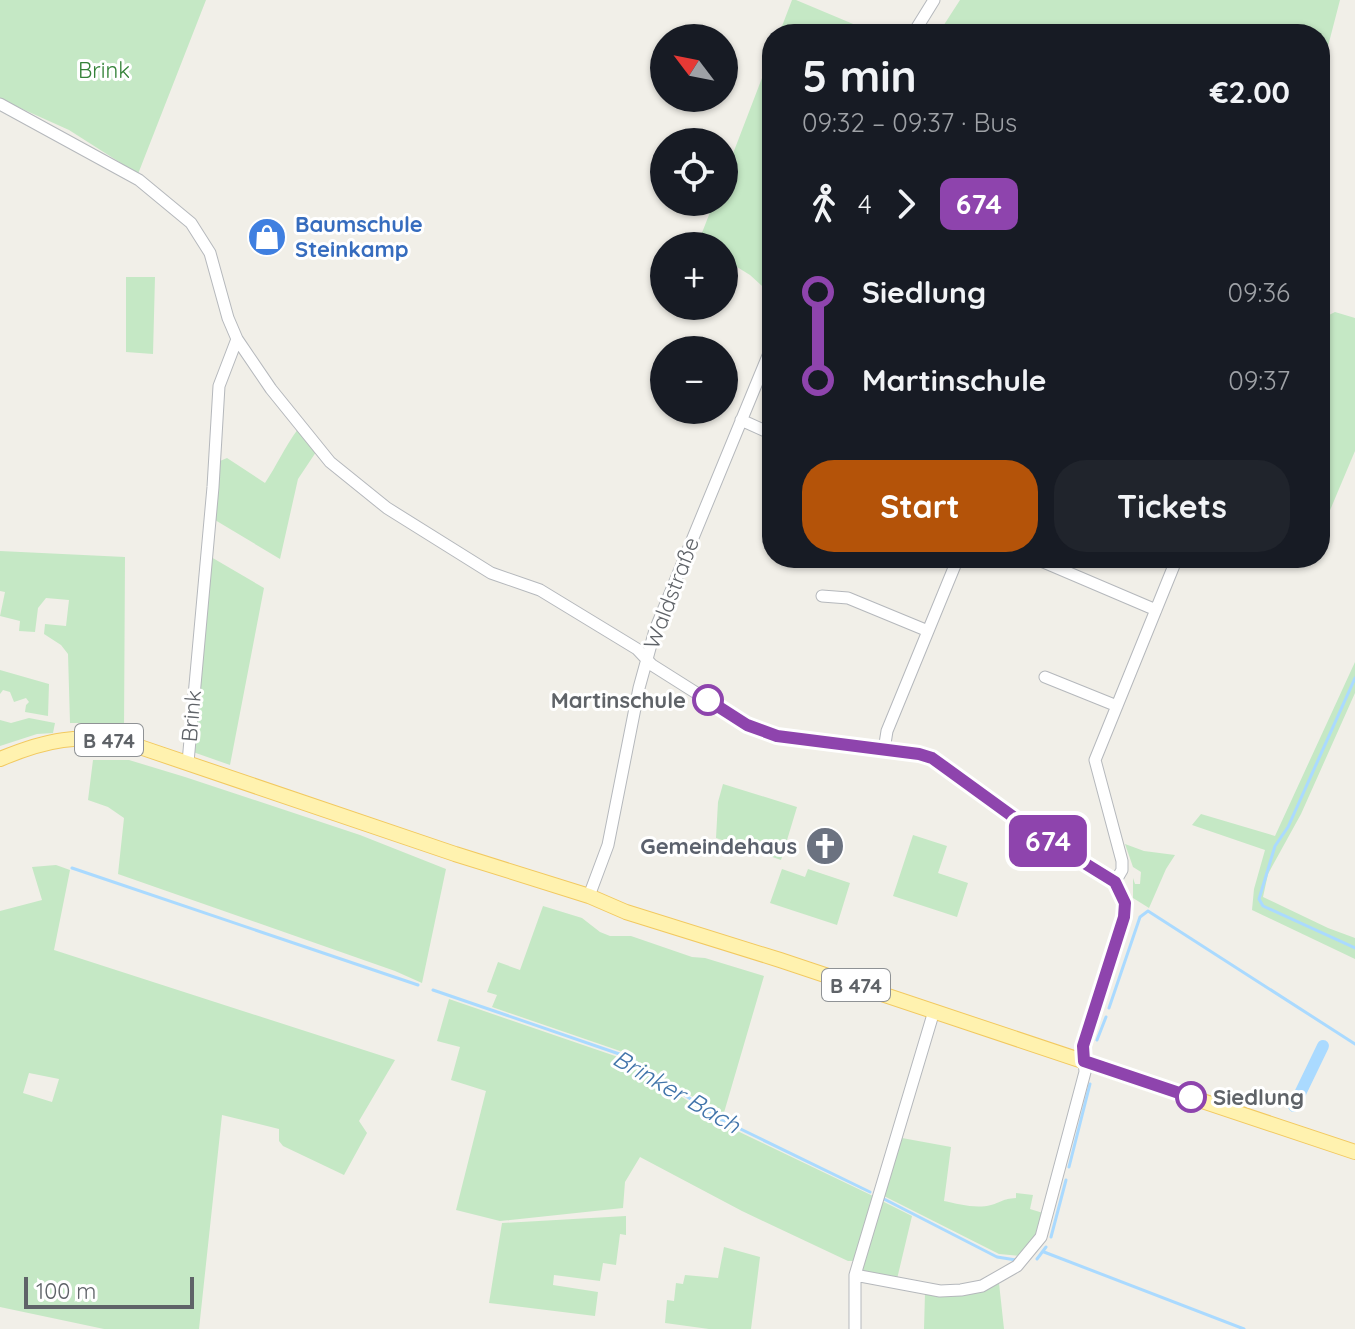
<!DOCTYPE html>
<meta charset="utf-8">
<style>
:root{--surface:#171b24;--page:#20242c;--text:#f1f3f6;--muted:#9ea1a6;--accent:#b45309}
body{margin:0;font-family:Quicksand,sans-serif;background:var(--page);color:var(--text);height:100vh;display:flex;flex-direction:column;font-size:30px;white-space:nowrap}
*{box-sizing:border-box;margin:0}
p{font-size:26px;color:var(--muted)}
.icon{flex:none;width:44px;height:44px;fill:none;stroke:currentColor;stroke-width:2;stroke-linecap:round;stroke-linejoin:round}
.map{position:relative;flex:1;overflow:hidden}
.details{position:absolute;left:762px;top:24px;width:568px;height:544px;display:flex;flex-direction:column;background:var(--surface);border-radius:32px;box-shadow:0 2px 6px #0004}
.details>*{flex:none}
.badge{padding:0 16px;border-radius:12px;font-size:28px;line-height:52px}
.needle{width:52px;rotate:302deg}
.controls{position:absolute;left:650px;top:24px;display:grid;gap:16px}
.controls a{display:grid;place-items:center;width:88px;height:88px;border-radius:50%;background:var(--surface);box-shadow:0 2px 6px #0004;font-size:40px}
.scale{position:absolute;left:24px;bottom:20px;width:170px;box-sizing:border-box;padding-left:8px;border:4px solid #5f6368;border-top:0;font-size:22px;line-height:28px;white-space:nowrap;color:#5f6368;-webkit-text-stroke:6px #fff;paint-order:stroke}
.map>.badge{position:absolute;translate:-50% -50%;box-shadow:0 0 0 4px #fff}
.legs{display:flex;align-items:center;gap:12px;height:88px;padding:0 40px;font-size:26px}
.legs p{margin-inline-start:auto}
.headline{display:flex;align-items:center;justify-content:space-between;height:136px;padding:0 40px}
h1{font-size:44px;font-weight:700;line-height:60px}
.cta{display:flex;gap:16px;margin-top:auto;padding:16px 40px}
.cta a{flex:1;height:92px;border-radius:32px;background:var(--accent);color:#fff;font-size:32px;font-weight:700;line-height:92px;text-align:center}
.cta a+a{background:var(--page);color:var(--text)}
ul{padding:0 40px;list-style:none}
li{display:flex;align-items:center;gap:28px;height:88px;font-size:30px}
li i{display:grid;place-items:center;width:12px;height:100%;margin:0 10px;background:currentColor}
li i::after{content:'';width:20px;height:20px;margin:-10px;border:6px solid;border-radius:50%;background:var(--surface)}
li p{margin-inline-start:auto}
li:first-child i{background:linear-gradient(#0000 50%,currentColor 0)}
li:last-child i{background:linear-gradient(currentColor 50%,#0000 0)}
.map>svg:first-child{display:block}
.green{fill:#c5e8c5;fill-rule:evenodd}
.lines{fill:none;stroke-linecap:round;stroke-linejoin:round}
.stream{stroke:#aadaff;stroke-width:3}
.canal{stroke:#aadaff;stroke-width:12}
.minor-casing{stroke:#b5b8bc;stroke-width:13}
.major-casing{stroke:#f2c960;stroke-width:16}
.minor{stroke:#fff;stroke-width:11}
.major{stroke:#fff2af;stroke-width:14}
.line-1-casing{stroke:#fff;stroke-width:18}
.line-1{stroke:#8e44ad;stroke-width:12}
.stop-1-dot{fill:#fff;stroke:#8e44ad;stroke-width:4}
.labels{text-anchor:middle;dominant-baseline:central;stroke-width:6;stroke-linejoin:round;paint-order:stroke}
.shield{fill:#fff;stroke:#8f9295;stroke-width:2}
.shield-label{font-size:20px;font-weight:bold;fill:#5f6368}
.park-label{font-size:22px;fill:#348238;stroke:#fff}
.shop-label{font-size:22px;font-weight:bold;fill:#366cbe;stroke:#fff;text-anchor:start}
.street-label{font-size:22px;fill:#5f6368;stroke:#fff}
.stop-label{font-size:22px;font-weight:bold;fill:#5f6368;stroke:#fff;text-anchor:end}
.worship-label{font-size:22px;font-weight:bold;fill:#5b616d;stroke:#fff;text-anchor:end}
.water-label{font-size:24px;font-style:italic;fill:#4174aa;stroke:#fff}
</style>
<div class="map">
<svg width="1355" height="1329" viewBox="0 0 1355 1329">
<rect width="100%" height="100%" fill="#f1efe8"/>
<path class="green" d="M0 0H206L138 174 69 130 0 99Z
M792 0H796L877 34H779Z
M960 0H1340L1320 77V34H938Z
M772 52V295L750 275 724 259V246H703L698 243 714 202H724V177Z
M126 277H155L153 354 126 352Z
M1335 312 1355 318V451L1320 534V420L1326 398 1320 392V340L1329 315Z
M298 429 316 452 298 479 280 559 215 520 220 461 227 458 265 483C277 465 284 448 298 429Z
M0 551 125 557 124 730 103 723H70L68 654 61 645 44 634 45 624 66 626 69 600 46 598 38 608 35 632 19 631 20 621 0 616 5 592 0 591Z
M211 557 264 588 230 765 193 752Z
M1355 662V693L1301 814 1268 874 1263 897 1328 928 1355 938V959L1252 910 1254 889 1265 850 1192 825 1201 814 1275 836Z
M0 670 49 684 48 716 25 712 26 705 29 702 26 698 14 702 10 692 3 690 0 694Z
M29 718 55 723 53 733 37 734 0 746V720L11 723Z
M93 760H129L185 777 360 835 446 869 422 983 395 971 118 874 124 818 108 807 88 800Z
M723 784 797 807 781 860 716 838 718 802Z
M913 835 947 846 938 873 968 883 957 917 893 896Z
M1125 844 1144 851 1175 855 1166 869 1149 908 1133 898V878L1135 884H1140L1141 872 1133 867Z
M56 865 70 870 54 950 395 1060 359 1121 367 1133 344 1175 283 1146 279 1141V1129L222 1115 199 1329H104L0 1307V911L42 900 32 867ZM29 1073 59 1079 52 1102 23 1093Z
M782 869 805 877 808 869 850 883 837 925 770 903Z
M543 906 582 918 600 932 610 936H631L692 957 705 958 764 976 723 1116 620 1051 492 1007 497 995 487 992 498 962 520 970Z
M449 999 621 1058 727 1126 873 1196 854 1261H848L742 1211 640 1157 625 1182 623 1208 500 1221 456 1210 486 1091 451 1080 460 1047 437 1041Z
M902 1138 951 1147 944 1201C958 1204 976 1209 991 1205 1002 1202 1002 1199 1016 1198V1193L1033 1195 1030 1209 1043 1213 1037 1236 1022 1256 999 1254 884 1196Z
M882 1201 912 1216 897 1279 861 1272Z
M626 1216V1235L620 1234 616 1265 603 1263 600 1281 554 1275 553 1285 598 1292 595 1316 489 1303 502 1223Z
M724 1247 760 1257 751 1329H709L665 1323 667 1300 674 1301 676 1283 683 1284 685 1275 718 1278Z
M999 1283 1004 1329H924L925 1293 980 1291Z"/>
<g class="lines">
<path class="stream" d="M1355 678 1288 827 1275 846 1259 899 1263 906 1355 948
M72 868 418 985
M433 990 628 1057 722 1120 870 1192
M1109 1008 1140 917 1148 911 1355 1044
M1097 1040 1106 1017
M1069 1167 1090 1084
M884 1199 997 1257 1016 1260
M1051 1237 1066 1180
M1044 1252 1244 1329
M1037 1259 1046 1247"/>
<path class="canal" d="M1294 1106 1323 1046"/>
<defs>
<path id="minor" d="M913 34 934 0
M0 104 139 180 191 223 210 253 228 318 237 339 271 389 330 462 387 508 491 573 540 590 637 649 652 665 747 725 777 736 919 754 932 758 1034 832 1115 882 1125 903 1124 917 1083 1046 1085 1072 1041 1237 1017 1266 982 1286 961 1290 940 1291 855 1275
M741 420 772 434
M1034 558 1156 610
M822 596 848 598 928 631
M1045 677 1117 706
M884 750 887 731 958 558
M188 762 213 487 219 386 237 339
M1115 882 1122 870V861L1095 760 1177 558
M589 896 608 845 639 688 655 630 772 346
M855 1329V1275L934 1011"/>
<path id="major" d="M0 759C48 739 77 734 128 743L455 854 589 896 626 912 780 960 1355 1152"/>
</defs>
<use href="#minor" class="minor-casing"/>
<use href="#major" class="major-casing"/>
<use href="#minor" class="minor"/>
<use href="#major" class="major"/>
</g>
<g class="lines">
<defs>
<path id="line-1" d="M708 700 747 725 777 736 919 754 932 758 1034 832 1115 882 1125 903 1124 917 1083 1046 1084 1061 1191 1097"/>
</defs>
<use href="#line-1" class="line-1-casing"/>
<use href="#line-1" class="line-1"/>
</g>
<defs>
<symbol id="shop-disc" viewBox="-11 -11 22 22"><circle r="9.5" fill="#3f7fe0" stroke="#fff"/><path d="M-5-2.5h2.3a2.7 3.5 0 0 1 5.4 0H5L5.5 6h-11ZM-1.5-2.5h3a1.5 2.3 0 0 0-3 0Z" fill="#fff"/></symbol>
<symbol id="church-disc" viewBox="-11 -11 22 22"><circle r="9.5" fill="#6b7280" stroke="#fff"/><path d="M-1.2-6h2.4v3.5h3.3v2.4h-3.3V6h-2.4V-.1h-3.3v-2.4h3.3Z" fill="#fff"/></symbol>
</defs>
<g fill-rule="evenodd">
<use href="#shop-disc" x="245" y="215" width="44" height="44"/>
<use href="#church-disc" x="803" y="824" width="44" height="44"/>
</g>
<g class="stop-1-dot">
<circle cx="708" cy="700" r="14"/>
<circle cx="1191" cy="1097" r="14"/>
</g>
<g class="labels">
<g class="shield">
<rect x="75" y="724" width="68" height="32" rx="6"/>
<rect x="822" y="969" width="68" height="32" rx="6"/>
</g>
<g class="shield-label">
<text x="109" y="740">B 474</text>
<text x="856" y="985">B 474</text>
</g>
<g class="park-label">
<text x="104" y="70">Brink</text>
</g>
<g class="shop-label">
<text x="295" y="224">Baumschule<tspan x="295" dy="25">Steinkamp</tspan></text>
</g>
<g class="street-label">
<text transform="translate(671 593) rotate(-69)">Waldstraße</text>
<text transform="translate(191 716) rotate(-85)">Brink</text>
</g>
<g class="stop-label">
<text x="686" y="700">Martinschule</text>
<text x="1213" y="1097" text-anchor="start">Siedlung</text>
</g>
<g class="worship-label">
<text x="797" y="846">Gemeindehaus</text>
</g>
<g class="water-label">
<text transform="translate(677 1091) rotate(30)">Brinker Bach</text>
</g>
</g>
</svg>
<div class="controls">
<a><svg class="needle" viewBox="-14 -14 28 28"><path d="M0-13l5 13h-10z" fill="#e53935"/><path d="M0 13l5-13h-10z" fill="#9ea1a6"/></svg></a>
<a><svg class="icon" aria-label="locate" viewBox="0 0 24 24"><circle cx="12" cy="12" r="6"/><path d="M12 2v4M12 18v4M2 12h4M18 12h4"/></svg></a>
<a>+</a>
<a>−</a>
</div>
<div class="scale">100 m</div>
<b class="badge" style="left:1048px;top:841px;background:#8e44ad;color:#fff">674</b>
<section class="details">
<div class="headline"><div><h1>5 min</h1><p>09:32 – 09:37 · Bus</p></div><b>€2.00</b></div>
<div class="legs"><svg class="icon" aria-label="walk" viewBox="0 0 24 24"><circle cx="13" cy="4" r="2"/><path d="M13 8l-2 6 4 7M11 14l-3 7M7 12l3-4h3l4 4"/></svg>4<svg class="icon" aria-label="forward" viewBox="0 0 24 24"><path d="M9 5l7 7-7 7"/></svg><b class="badge" style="background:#8e44ad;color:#fff">674</b></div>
<ul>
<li><i style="color:#8e44ad"></i><b>Siedlung</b><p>09:36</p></li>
<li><i style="color:#8e44ad"></i><b>Martinschule</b><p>09:37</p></li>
</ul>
<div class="cta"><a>Start</a><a>Tickets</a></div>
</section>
</div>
